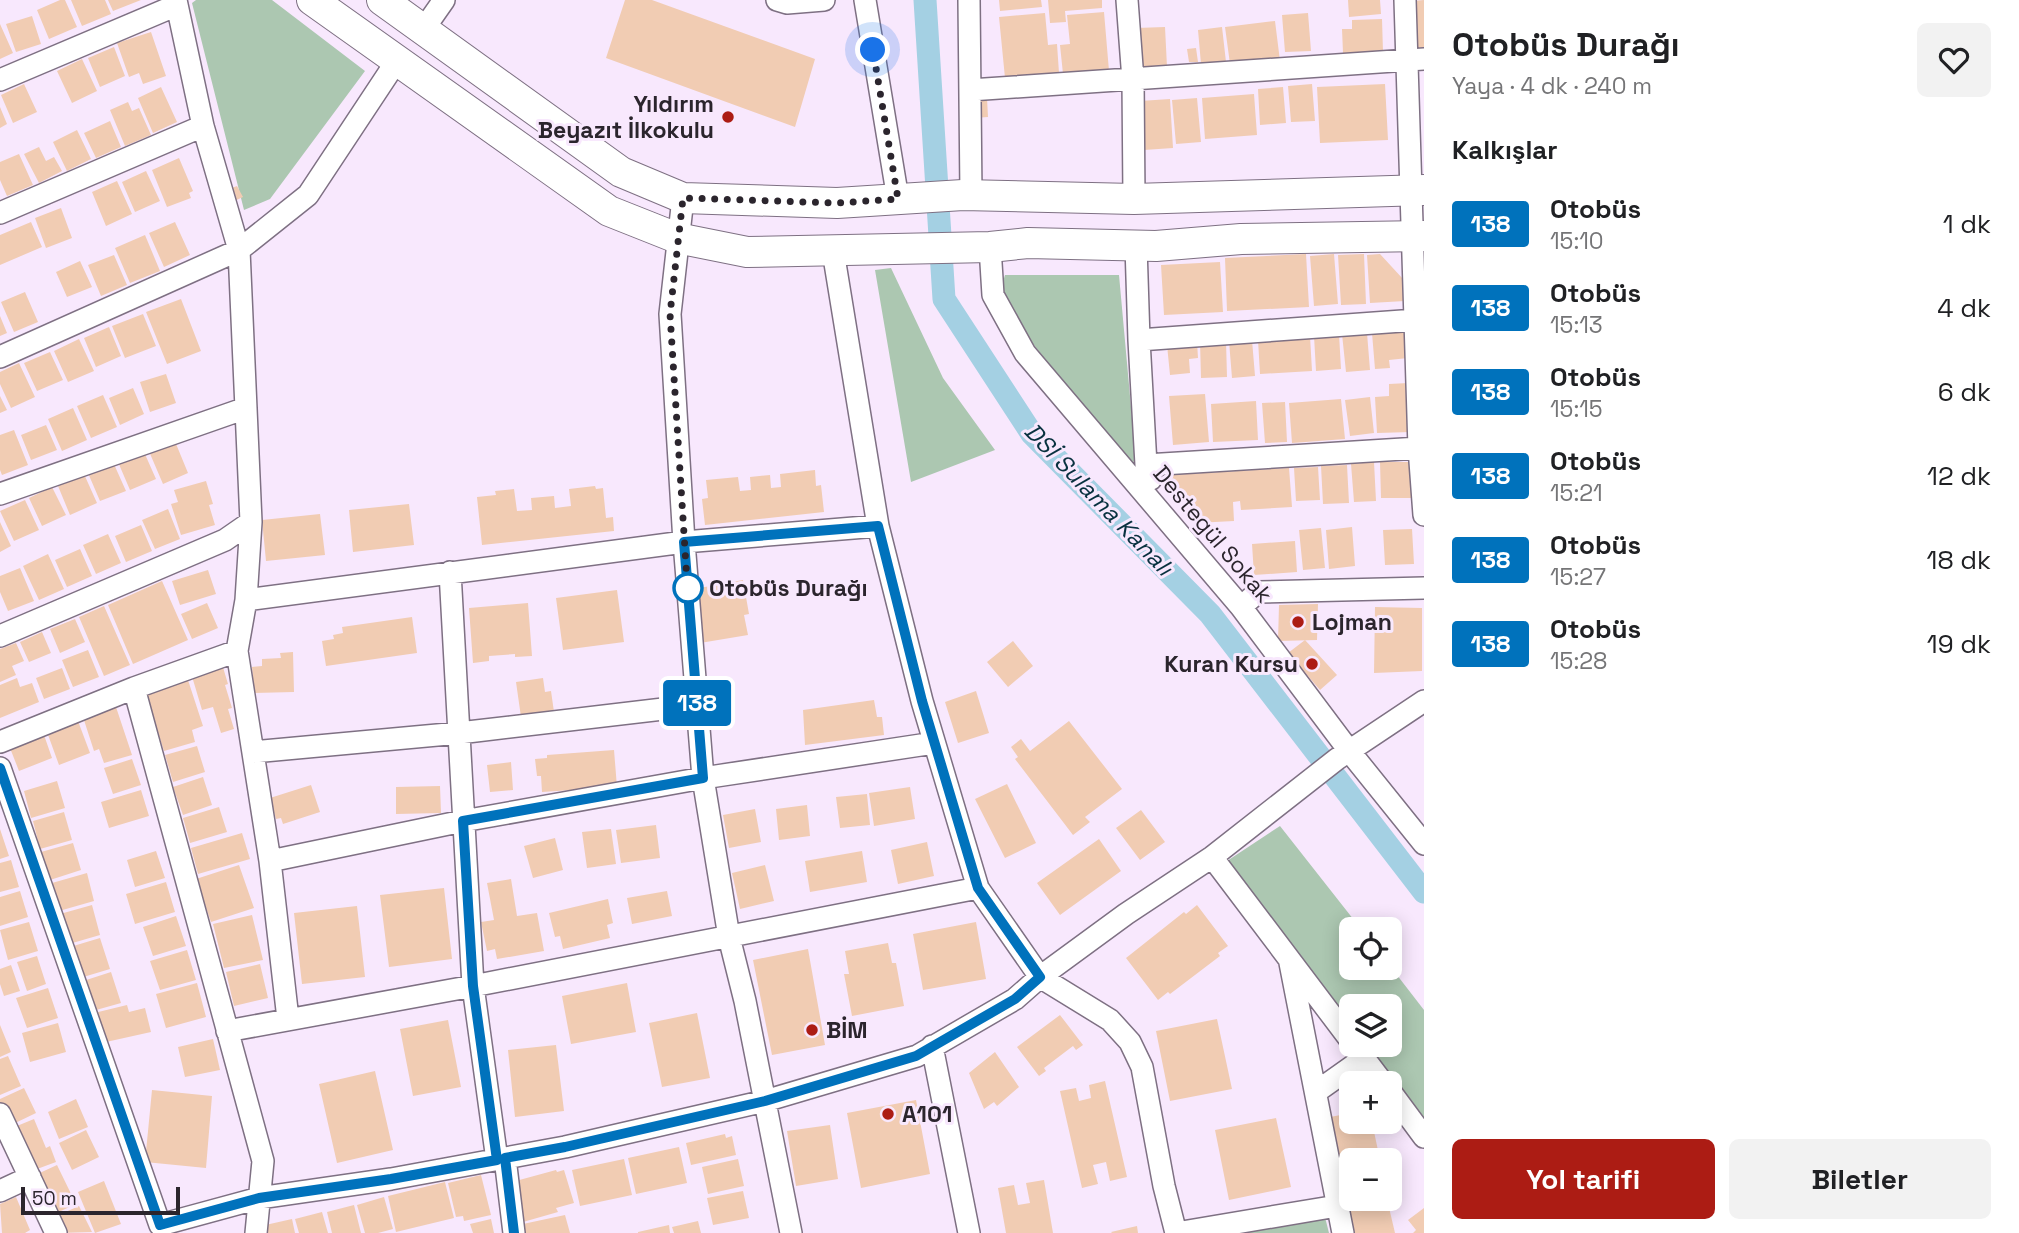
<!DOCTYPE html>
<html lang="tr">
<meta charset="utf-8">
<style>
:root{--surface:#fff;--page:#f2f2f2;--text:#202124;--muted:#757577;--accent:#ac1c14}
body{margin:0;font-family:"Space Grotesk",sans-serif;background:var(--page);color:var(--text);height:100vh;display:flex;flex-direction:column;font-size:26px;white-space:nowrap}
*{box-sizing:border-box;margin:0}
p{font-size:23px;color:var(--muted)}
.icon{flex:none;width:38px;height:38px;fill:none;stroke:currentColor;stroke-width:2;stroke-linecap:round;stroke-linejoin:round}
.map{position:relative;flex:1;overflow:hidden}
.panel{display:flex;flex-direction:column;background:var(--surface);width:595px}
.panel>*{flex:none}
.badge{padding:0 14px;border-radius:5px;font-size:24px;line-height:46px}
.controls{position:absolute;left:1339px;top:917px;display:grid;gap:14px}
.controls a{display:grid;place-items:center;width:63px;height:63px;border-radius:10px;background:var(--surface);box-shadow:0 4px 18px #0003;font-size:35px}
.scale{position:absolute;left:21px;bottom:18px;width:159px;box-sizing:border-box;padding-left:7px;border:4px solid #2b252d;border-top:0;font-size:19px;line-height:24px;white-space:nowrap;color:#2b252d;-webkit-text-stroke:5px #f8e8fd;paint-order:stroke}
.you{position:absolute;width:35px;height:35px;margin:-18px;border:5px solid #fff;border-radius:50%;background:#1a73e8;box-shadow:0 0 0 10px #1a73e833}
.map>.badge{position:absolute;translate:-50% -50%;box-shadow:0 0 0 4px #fff}
h2{padding:0 28px;font-size:26px;line-height:63px}
.round{display:grid;place-items:center;flex:none;width:74px;height:74px;border-radius:10px;background:var(--page)}
.head{display:flex;align-items:center;justify-content:space-between;height:119px;padding:0 28px}
h1{font-size:33px;font-weight:600;line-height:52px}
.cta{display:flex;gap:14px;margin-top:auto;padding:14px 28px}
.cta a{flex:1;height:80px;border-radius:10px;background:var(--accent);color:#fff;font-size:28px;font-weight:600;line-height:80px;text-align:center}
.cta a+a{background:var(--page);color:var(--text)}
ul{padding:0;list-style:none}
li{display:flex;align-items:center;gap:21px;height:84px;padding:0 28px}
li div{flex:1}
li b{display:block;font-size:26px}
li em{font-style:normal}
li .badge{min-width:77px;font-weight:700;text-align:center}
main{display:flex;flex:1;min-height:0}
.map>svg:first-child{display:block}
.green{fill:#acc7b1}
.lines{fill:none;stroke-linecap:round;stroke-linejoin:round}
.canal{stroke:#a4d0e3;stroke-width:23}
.building{fill:#f1ccb3}
.minor-casing{stroke:#7e7083;stroke-width:24}
.secondary-casing{stroke:#7e7083;stroke-width:32}
.minor{stroke:#fff;stroke-width:21}
.secondary{stroke:#fff;stroke-width:30}
.line-casing{stroke:#fff;stroke-width:16}
.line{stroke:#0072bc;stroke-width:10}
.walk{stroke:#2b252d;stroke-width:7;stroke-dasharray:0 12.6}
.poi-dot{fill:#ac1c14;stroke:#f8e8fd;stroke-width:2.5}
.stop-dot{fill:#fff;stroke:#0072bc;stroke-width:3.5}
.labels{text-anchor:middle;dominant-baseline:central;stroke-width:6;stroke-linejoin:round;paint-order:stroke}
.poi-label{font-size:23px;font-weight:bold;fill:#2b252d;stroke:#f8e8fd;text-anchor:start}
.street-label{font-size:23px;fill:#2b252d;stroke:#f8e8fd}
.stop-label{font-size:23px;font-weight:bold;fill:#2b252d;stroke:#f8e8fd;text-anchor:start}
.water-label{font-size:24px;font-style:italic;fill:#08313f;stroke:#f8e8fd}
</style>
<main>
<div class="map">
<svg width="1424" height="1233" viewBox="0 0 1424 1233">
<rect width="100%" height="100%" fill="#f8e8fd"/>
<path class="green" d="M196 0H272L365 71 270 199 244 210 192 3Z
M891 268 943 378 995 450 911 482 875 270Z
M1005 275H1119L1136 462 1124 461 1023 331 1001 288Z
M1280 826 1361 929H1351V968H1390V966L1424 1010V1123L1360 1045H1390V1006H1351V1033L1224 863Z
M1324 1213 1329 1233H1233Z"/>
<g class="lines">
<path class="canal" d="M925 0 944 299 1032 434 1210 614 1424 892"/>
</g>
<path class="building" d="M60 0H65L77 27 49 39 37 10Z
M71 0H105L111 14 82 26Z
M108 0H141L113 11Z
M625 0H652L815 59 795 127 606 58Z
M999 0H1041L1042 7 1000 11Z
M1048 0H1102V8L1065 11 1066 22 1050 23Z
M1348 0H1380L1381 14 1349 17Z
M1424 0V47L1418 48 1413 1Z
M1104 12 1109 71 1063 74 1060 45 1070 44 1067 15Z
M1045 13 1048 45 1057 44 1059 73 1005 78 999 17Z
M1308 13 1311 51 1285 52 1282 15Z
M32 16 41 44 16 52 6 24Z
M1382 19 1383 52 1343 53 1342 29H1352V20Z
M1275 21 1280 61 1230 64 1225 27Z
M0 24 13 53 0 59Z
M1165 27 1167 67 1137 68 1136 28Z
M1222 27 1226 62 1201 64 1198 30Z
M151 32 166 76 143 84 139 73 129 77 117 43Z
M114 47 125 76 100 87 88 58Z
M1196 48 1198 62H1189L1187 49Z
M82 59 97 91 72 103 57 71Z
M24 84 37 112 13 123 1 95Z
M1312 84 1315 121 1291 122 1288 86Z
M1385 84 1388 140 1320 143 1317 87Z
M161 87 177 122 153 133 138 98Z
M1283 87 1286 123 1260 125 1258 89Z
M1254 94 1257 135 1205 139 1202 98Z
M987 98 988 117 973 118 972 99Z
M1197 98 1201 142 1176 144 1172 100Z
M1170 99 1173 148 1144 150 1140 101Z
M128 102 132 111 139 108 151 135 125 146 110 110Z
M0 107 7 124 0 128Z
M110 121 121 147 96 158 84 133Z
M77 130 91 159 67 171 53 142Z
M39 147 46 161 54 157 62 171 39 183 24 154Z
M19 154 33 185 7 196 0 180V162Z
M179 158 193 191 189 193 191 198 167 207 152 170Z
M146 171 160 201 135 212 122 182Z
M117 181 132 214 106 226 92 192Z
M237 186 243 197 230 203 224 191Z
M61 208 72 238 46 248 35 218Z
M31 222 42 247 0 265V235Z
M175 222 190 255 164 267 149 233Z
M145 235 160 271 130 283 115 248Z
M1306 254 1309 307 1227 311 1225 258Z
M1334 254 1338 304 1314 306 1310 256Z
M1364 254 1366 304 1341 305 1338 255Z
M1380 254 1403 279 1405 301 1370 303 1367 255Z
M114 255 127 285 101 296 88 265Z
M80 261 92 287 67 297 56 272Z
M1220 262 1223 312 1164 315 1161 265Z
M25 292 38 322 14 332 1 302Z
M181 299 201 351 167 364 146 312Z
M143 314 156 346 125 358 112 326Z
M0 316 7 333 0 336Z
M109 327 121 356 96 367 84 338Z
M1405 330 1408 358 1389 360 1390 368 1375 369 1372 333Z
M1367 333 1370 370 1346 372 1342 334Z
M1339 334 1341 369 1316 371 1314 336Z
M1310 336 1312 371 1260 374 1258 340Z
M79 339 94 371 68 382 54 351Z
M1252 340 1255 376 1232 378 1229 341Z
M1200 341H1226L1227 377 1201 378Z
M1197 342 1198 358 1189 359 1190 373 1170 375 1167 345Z
M50 352 63 380 37 391 24 363Z
M19 363 35 397 11 408 0 384V372Z
M166 374 176 403 150 412 140 382Z
M1408 383 1411 432 1377 433 1375 397 1389 396V384Z
M133 388 144 414 120 425 109 398Z
M1205 394 1209 442 1173 445 1169 396Z
M103 395 117 427 91 438 77 406Z
M0 396 7 410 0 413Z
M1370 397 1374 433 1350 436 1345 400Z
M1341 399 1345 439 1292 443 1289 403Z
M1256 401 1258 440 1213 442 1211 404Z
M1285 402 1287 442 1265 443 1262 403Z
M73 408 87 440 62 451 48 419Z
M46 425 57 450 31 460 21 435Z
M14 430 28 465 2 475 0 470V435Z
M174 439 188 473 163 484 148 449Z
M144 452 156 479 130 490 118 462Z
M113 462 126 491 100 501 88 473Z
M1374 462 1376 501 1354 502 1351 464Z
M1380 462H1411V498H1381Z
M1347 465 1349 503 1323 504 1321 466Z
M1318 467 1320 500 1296 501 1294 468Z
M1289 468 1292 507 1241 510 1240 501 1233 502 1234 521 1196 523 1170 488 1169 475Z
M815 470 816 486 821 485 824 512 705 525 702 499 708 498 706 480 738 477 740 491 751 490 750 477 770 475 771 488 781 487 780 474Z
M84 474 97 503 70 515 58 486Z
M206 481 213 504 209 505 215 525 181 535 171 504 178 502 174 490Z
M595 486 596 489 603 488 606 518 613 517 614 531 482 545 477 497 496 495 495 491 514 489 517 511 532 510 531 498 554 496 555 508 571 506 569 489Z
M52 487 66 515 42 526 29 498Z
M25 500 39 530 14 541 0 511Z
M409 504 414 545 353 552 349 510Z
M168 509 180 539 155 549 142 520Z
M320 514 325 555 266 561 262 520Z
M0 522 11 546 0 552Z
M141 525 152 551 126 562 115 536Z
M1352 527 1355 566 1329 569 1326 530Z
M1321 528 1325 568 1303 570 1299 530Z
M1412 529 1414 564 1385 565 1383 530Z
M108 534 121 563 96 574 83 545Z
M1295 541 1297 572 1254 575 1252 544Z
M80 549 92 576 67 587 55 560Z
M48 554 64 589 39 600 23 566Z
M20 568 34 601 8 611 0 592V576Z
M208 570 216 594 180 605 172 581Z
M743 580 749 614 744 615 748 635 700 643 694 589Z
M162 581 188 640 133 664 108 605Z
M617 590 624 642 563 650 556 598Z
M207 603 218 628 192 639 181 614Z
M528 603 532 656 515 657V654L489 656V661L473 663 469 608Z
M1318 604 1317 640 1278 641 1279 605Z
M104 606 130 665 104 676 79 617Z
M1375 607 1422 608V671L1374 673Z
M412 617 417 653 326 666 322 641 334 639 333 635 343 633 342 627Z
M75 619 85 642 60 653 50 629Z
M42 632 51 653 29 662 20 642Z
M1305 640 1337 675 1320 690 1288 653Z
M1013 641 1033 666 1008 687 987 662Z
M16 643 24 661 12 666 16 675 0 682V649Z
M88 650 99 677 73 687 62 660Z
M293 652 294 692 254 693 252 667 262 666V659L281 658 280 653Z
M222 664 228 684 225 685 232 708 228 709 234 729 221 733 213 707 202 710 191 673Z
M62 668 70 689 44 699 36 678Z
M187 677 203 726 192 730 195 742 164 751 144 690Z
M17 678 20 687 32 683 39 702 0 718V685Z
M543 678 545 692 551 691 554 712 521 717 516 682Z
M976 691 989 733 958 743 945 702Z
M874 700 877 717H882L884 735 805 745 803 710Z
M116 707 132 755 104 763 99 749 94 751 83 717Z
M78 721 90 753 59 765 47 732Z
M1069 721 1122 789 1085 817 1090 822 1073 835 1015 759 1018 757 1011 747 1021 739 1030 751Z
M44 735 52 758 19 771 10 748Z
M197 746 205 772 173 782 165 755Z
M614 750 617 787 542 792 541 776H537L535 759 547 758V755Z
M132 759 141 785 113 794 104 768Z
M511 762 513 790 490 792 487 765Z
M203 777 212 805 183 815 173 787Z
M57 781 65 808 31 818 24 791Z
M1007 784 1036 843 1005 858 975 799Z
M311 785 320 812 283 824 281 818 276 819 270 798Z
M440 786 441 813 396 814V787Z
M910 787 915 819 874 826 869 793Z
M141 790 149 816 109 828 101 802Z
M867 794 870 825 840 828 836 797Z
M807 805 810 836 779 840 776 809Z
M219 807 227 832 190 843 183 818Z
M755 809 761 842 729 848 723 815Z
M1141 810 1165 842 1140 860 1116 828Z
M64 812 72 840 40 849 33 821Z
M656 825 660 858 621 863 616 830Z
M0 829 9 856 0 859Z
M611 829 616 864 587 868 582 832Z
M242 833 250 859 198 874 191 848Z
M555 838 563 870 533 878 524 846Z
M1099 839 1121 871 1060 915 1037 883Z
M927 842 934 876 898 884 891 850Z
M73 843 81 870 50 880 41 852Z
M156 851 165 878 135 887 127 860Z
M862 851 867 882 810 892 805 861Z
M11 860 19 887 0 892V863Z
M239 865 254 908 211 922 196 879Z
M765 865 774 901 740 909 732 873Z
M87 873 94 901 59 911 52 883Z
M511 879 517 916 537 913 544 951 497 959 495 949 487 951 481 922 494 920 487 883Z
M166 882 175 912 135 924 126 894Z
M444 888 452 959 389 967 380 895Z
M20 891 28 917 0 926V897Z
M667 891 672 916 632 924 627 898Z
M608 899 613 923 607 925 610 938 563 949 560 936 555 937 549 913Z
M92 905 100 935 69 944 60 914Z
M1197 905 1228 946 1218 953 1220 956 1170 994 1168 992 1158 1000 1126 958 1184 912 1186 914Z
M357 906 365 977 302 984 294 913Z
M252 915 263 960 224 968 213 924Z
M176 916 186 946 153 956 143 927Z
M29 922 38 951 8 960 0 930Z
M976 922 986 979 923 990 913 934Z
M100 938 110 969 80 978 70 947Z
M888 943 892 963H896L904 1006 852 1016 844 974H849L845 951Z
M808 949 825 1045 772 1055 753 960Z
M187 950 196 980 160 990 150 961Z
M37 956 46 984 27 991 17 962Z
M260 964 268 998 234 1006 226 972Z
M11 965 20 991 4 996 0 984V969Z
M111 972 121 1003 89 1012 80 982Z
M197 983 206 1017 166 1028 156 994Z
M627 983 636 1032 571 1044 562 996Z
M48 988 58 1018 27 1028 16 998Z
M127 1005 129 1012 145 1008 151 1032 97 1044 90 1014Z
M697 1013 710 1078 662 1087 649 1023Z
M1060 1015 1083 1045 1076 1050 1073 1046 1044 1068 1046 1071 1039 1076 1017 1047Z
M1217 1019 1232 1089 1170 1101 1156 1031Z
M448 1020 461 1087 413 1096 400 1029Z
M58 1023 66 1052 30 1062 22 1033Z
M0 1025 11 1052 0 1057Z
M213 1039 220 1070 185 1077 178 1047Z
M556 1045 564 1111 515 1117 508 1050Z
M995 1052 1019 1087 997 1106 994 1102 984 1109 969 1073Z
M8 1056 21 1086 0 1095V1059Z
M375 1071 393 1150 337 1163 319 1084Z
M1105 1081 1127 1177 1110 1181 1106 1162 1093 1165 1098 1184 1082 1188 1060 1091 1076 1088 1079 1101 1091 1098 1089 1085Z
M24 1088 36 1113 9 1126 0 1106V1099Z
M152 1090 212 1096 206 1168 145 1162Z
M76 1099 88 1127 59 1139 48 1112Z
M916 1100 930 1174 861 1188 847 1113Z
M1351 1113V1122H1372L1380 1160H1351V1187L1340 1189 1325 1118Z
M1276 1118 1291 1187 1229 1200 1215 1130Z
M34 1119 46 1148 50 1146 56 1162 29 1172 12 1128Z
M830 1125 838 1179 796 1186 787 1131Z
M86 1130 99 1157 72 1170 59 1143Z
M725 1134 726 1138 732 1136 736 1155 691 1165 686 1143Z
M679 1147 687 1183 636 1194 628 1158Z
M624 1159 632 1195 580 1206 572 1170Z
M738 1159 744 1186 708 1194 702 1167Z
M57 1165 76 1204 50 1216 31 1177Z
M556 1170 557 1172 564 1170 574 1203 556 1208 558 1212 523 1222 512 1182Z
M481 1175 491 1215 464 1221 463 1216 456 1217 448 1183Z
M1044 1180 1053 1233H1006L998 1188 1014 1185 1018 1205 1030 1203 1026 1183Z
M104 1181 121 1224 95 1233 78 1192Z
M445 1182 454 1218 396 1232 388 1196Z
M743 1191 749 1218 713 1225 707 1198Z
M16 1197 30 1230 25 1233H2L0 1204Z
M384 1197 393 1229 378 1233H365L357 1205Z
M1367 1199H1387L1395 1233H1349L1342 1204Z
M354 1205 361 1233H332L327 1212Z
M79 1206 92 1232 59 1233 52 1218Z
M1424 1208V1233H1413L1416 1230 1408 1220Z
M322 1212 328 1233H299L295 1219Z
M565 1215 570 1233H525L523 1224Z
M292 1219 295 1233H263L261 1226Z
M491 1219 494 1233H473L470 1224Z
M698 1221 701 1233H674L672 1227Z
M669 1225 670 1233H638V1232Z
M1137 1226 1138 1233H1112L1111 1232Z"/>
<g class="lines">
<defs>
<path id="minor" d="M176 0 203 126 239 250 251 522 246 600 237 651 270 861 463 821 703 778 934 743
M777 0 787 3 824 0
M865 0 898 199
M969 0 971 195
M1127 0 1133 80 1134 199
M1405 0 1419 448 1424 515
M423 30 444 0
M0 80 177 5
M970 90 1424 59
M683 198 670 314 684 542 703 778 729 937 745 1001 791 1233
M0 213 203 126
M1136 246 1139 340
M990 247 993 295 1025 353 1241 607 1350 752 1424 844
M833 251 878 526 922 701 978 888 1040 977 1110 1020 1130 1042 1142 1067 1164 1186 1176 1233 1337 1206
M0 357 239 250 308 195 396 62
M1146 465 1139 340 1416 320
M1151 479 1146 465 1419 448
M0 494 246 408
M450 572 473 986 497 1160
M246 600 684 542 878 526
M1241 607 1258 592 1424 588
M0 636 225 540 251 522
M134 688 263 1161 256 1233
M0 742 134 688 237 651
M253 752 459 733 697 705
M0 768 160 1225 259 1198 391 1179 565 1147 765 1101 917 1056 1015 999 1040 977 1126 914 1212 857 1337 759 1424 701
M1212 857 1351 1041
M270 861 288 1019
M1290 963 1343 1233
M227 1031 473 986 978 888
M932 1046 969 1233
M1355 1046 1383 1083
M1390 1091 1424 1137
M1316 1092 1364 1058
M0 1114 56 1233
M505 1158 514 1233
M0 1191 30 1177"/>
<path id="secondary" d="M312 0 609 211 677 238 747 252 990 247 1028 243 1156 246 1241 239 1424 236
M382 0 621 172 683 198 837 203 963 195 1134 199 1424 190"/>
</defs>
<use href="#minor" class="minor-casing"/>
<use href="#secondary" class="secondary-casing"/>
<use href="#minor" class="minor"/>
<use href="#secondary" class="secondary"/>
</g>
<g class="lines">
<defs>
<path id="line" d="M0 768 160 1225 259 1198 391 1179 497 1160 473 986 463 821 703 778 684 542 878 526 922 701 978 888 1040 977 1015 999 916 1056 765 1101 565 1147 505 1158 514 1233"/>
</defs>
<use href="#line" class="line-casing"/>
<use href="#line" class="line"/>
<path class="walk" d="M688 588V597L670 314 683 198 837 203 898 199 873 50"/>
</g>
<g class="poi-dot">
<circle cx="728" cy="117" r="7"/>
<circle cx="1298" cy="622" r="7"/>
<circle cx="1312" cy="664" r="7"/>
<circle cx="812" cy="1030" r="7"/>
<circle cx="888" cy="1114" r="7"/>
</g>
<circle class="stop-dot" cx="688" cy="588" r="14"/>
<g class="labels">
<g class="poi-label">
<text x="714" y="104" text-anchor="end">Yıldırım<tspan x="714" dy="26">Beyazıt İlkokulu</tspan></text>
<text x="1312" y="622">Lojman</text>
<text x="1298" y="664" text-anchor="end">Kuran Kursu</text>
<text x="826" y="1030">BİM</text>
<text x="902" y="1114">A101</text>
</g>
<g class="street-label">
<text transform="translate(1213 534) rotate(50)">Destegül Sokak</text>
</g>
<g class="stop-label">
<text x="709" y="588">Otobüs Durağı</text>
</g>
<g class="water-label">
<text transform="translate(1099 499) rotate(46)">DSİ Sulama Kanalı</text>
</g>
</g>
</svg>
<div class="controls">
<a><svg class="icon" aria-label="locate" viewBox="0 0 24 24"><circle cx="12" cy="12" r="6"/><path d="M12 2v4M12 18v4M2 12h4M18 12h4"/></svg></a>
<a><svg class="icon" aria-label="layers" viewBox="0 0 24 24"><path d="M12 4l9 5-9 5-9-5zM3 14l9 5 9-5"/></svg></a>
<a>+</a>
<a>−</a>
</div>
<div class="scale">50 m</div>
<div class="you" style="left:873px;top:50px"></div>
<b class="badge" style="left:697px;top:703px;background:#0072bc;color:#fff">138</b>
</div>
<section class="panel">
<div class="head"><div><h1>Otobüs Durağı</h1><p>Yaya · 4 dk · 240 m</p></div><a class="round"><svg class="icon" aria-label="heart" viewBox="0 0 24 24"><path d="M12 20l-8-8c-3-5 5-10 8-4 3-6 11-1 8 4z"/></svg></a></div>
<h2>Kalkışlar</h2>
<ul>
<li><span class="badge" style="background:#0072bc;color:#fff">138</span><div><b>Otobüs</b><p>15:10</p></div><em>1 dk</em></li>
<li><span class="badge" style="background:#0072bc;color:#fff">138</span><div><b>Otobüs</b><p>15:13</p></div><em>4 dk</em></li>
<li><span class="badge" style="background:#0072bc;color:#fff">138</span><div><b>Otobüs</b><p>15:15</p></div><em>6 dk</em></li>
<li><span class="badge" style="background:#0072bc;color:#fff">138</span><div><b>Otobüs</b><p>15:21</p></div><em>12 dk</em></li>
<li><span class="badge" style="background:#0072bc;color:#fff">138</span><div><b>Otobüs</b><p>15:27</p></div><em>18 dk</em></li>
<li><span class="badge" style="background:#0072bc;color:#fff">138</span><div><b>Otobüs</b><p>15:28</p></div><em>19 dk</em></li>
</ul>
<div class="cta"><a>Yol tarifi</a><a>Biletler</a></div>
</section>
</main>
